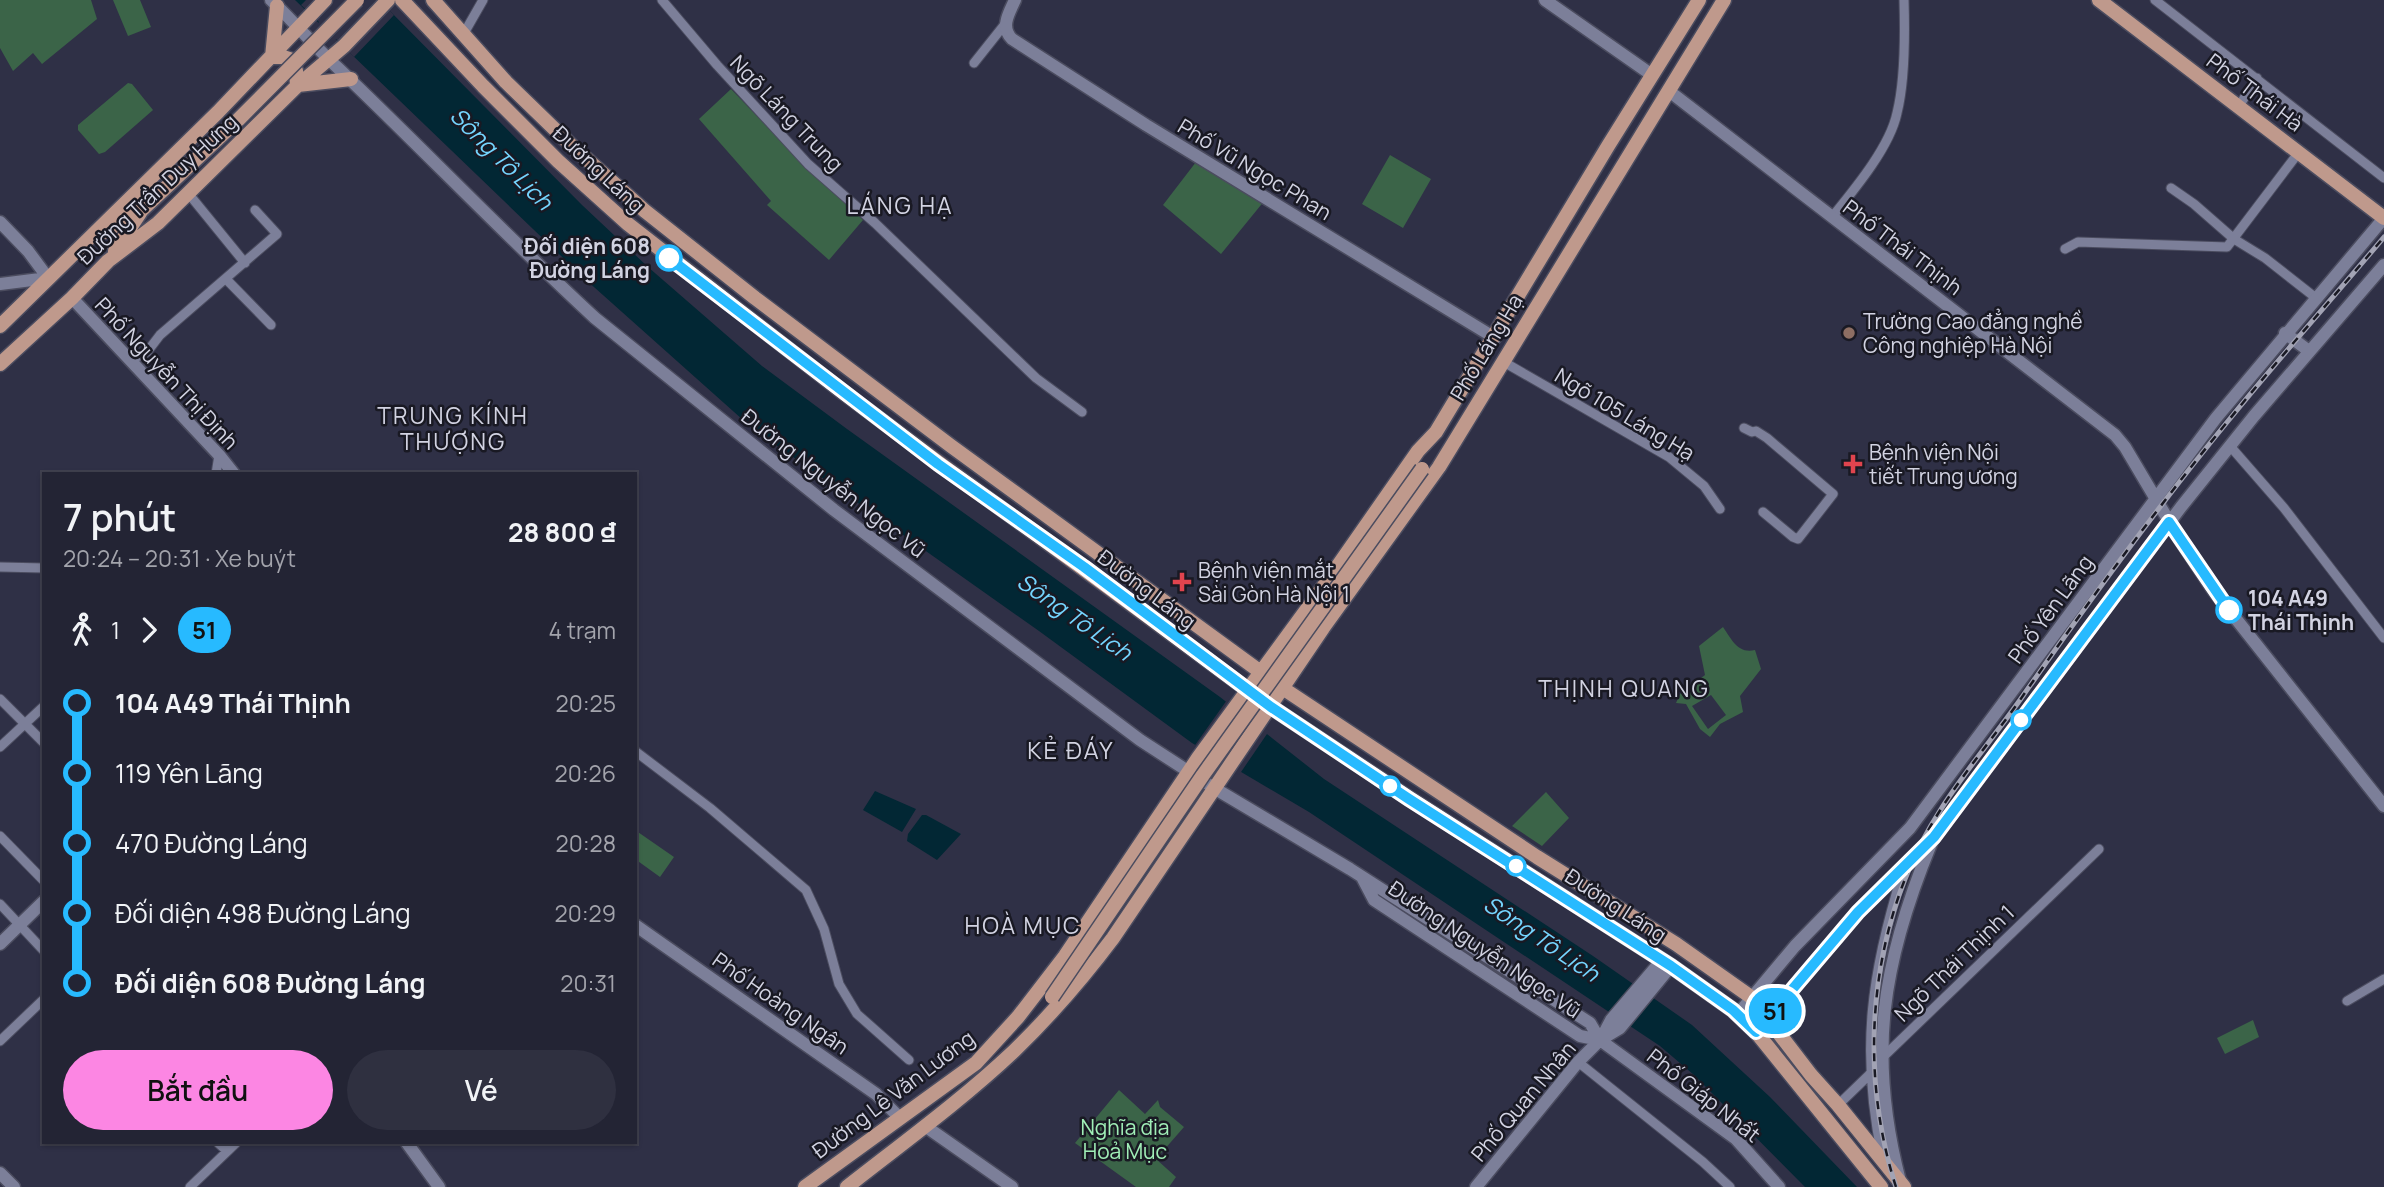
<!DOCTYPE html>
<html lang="vi">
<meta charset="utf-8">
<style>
:root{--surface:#232434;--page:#2f3040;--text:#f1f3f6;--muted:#a3a4ac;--line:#40414f;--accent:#fc86e3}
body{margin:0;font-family:Manrope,sans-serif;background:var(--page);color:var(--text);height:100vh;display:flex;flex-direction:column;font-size:26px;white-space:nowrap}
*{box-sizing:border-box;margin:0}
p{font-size:23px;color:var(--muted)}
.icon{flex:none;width:38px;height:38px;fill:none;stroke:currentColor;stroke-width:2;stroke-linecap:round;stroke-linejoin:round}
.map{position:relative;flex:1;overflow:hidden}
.drawer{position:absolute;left:42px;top:472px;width:595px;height:672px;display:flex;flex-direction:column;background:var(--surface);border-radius:0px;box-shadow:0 2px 5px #0004,0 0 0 2px var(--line)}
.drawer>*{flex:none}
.badge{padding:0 14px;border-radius:23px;font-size:24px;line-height:46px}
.map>.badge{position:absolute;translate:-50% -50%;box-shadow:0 0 0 4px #fff}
.legs{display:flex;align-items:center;gap:10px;height:77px;padding:0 21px;font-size:23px}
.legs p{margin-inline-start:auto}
.head{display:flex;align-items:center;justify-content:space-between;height:119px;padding:0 21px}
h1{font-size:38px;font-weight:600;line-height:52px}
.action{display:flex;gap:14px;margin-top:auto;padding:14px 21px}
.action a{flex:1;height:80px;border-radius:42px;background:var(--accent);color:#111;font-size:28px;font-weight:600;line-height:80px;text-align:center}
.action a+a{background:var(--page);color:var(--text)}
ul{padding:0 21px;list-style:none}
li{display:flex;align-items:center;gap:24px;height:70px;font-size:26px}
li i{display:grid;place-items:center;width:10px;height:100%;margin:0 9px;background:currentColor}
li i::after{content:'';width:18px;height:18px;margin:-9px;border:5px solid;border-radius:50%;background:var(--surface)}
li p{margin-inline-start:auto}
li:first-child i{background:linear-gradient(#0000 50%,currentColor 0)}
li:last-child i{background:linear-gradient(currentColor 50%,#0000 0)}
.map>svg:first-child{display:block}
.green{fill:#3b6448;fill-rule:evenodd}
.water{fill:#022734}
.pier{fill:#2f3046}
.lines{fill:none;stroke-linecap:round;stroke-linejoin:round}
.street-casing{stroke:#4b4c5f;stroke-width:11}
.secondary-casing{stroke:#4b4c5f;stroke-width:15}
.primary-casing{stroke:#4b4c5f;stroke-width:17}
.street{stroke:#7c7f99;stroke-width:9}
.secondary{stroke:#7c7f99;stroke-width:12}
.primary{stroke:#bf998c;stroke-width:14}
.rail-casing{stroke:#a2a3b4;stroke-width:5}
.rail{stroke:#191923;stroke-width:2.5;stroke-dasharray:8;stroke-linecap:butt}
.primary-bridge-casing{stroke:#4b4c5f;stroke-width:17;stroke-linecap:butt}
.primary-bridge{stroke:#bf998c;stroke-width:14}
.line-1-casing{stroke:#fff;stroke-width:16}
.line-1{stroke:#27baff;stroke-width:10}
.stop-1-dot{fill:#fff;stroke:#27baff;stroke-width:3.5}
.education-dot{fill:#8d6e63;stroke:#191923;stroke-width:2.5}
.health-dot{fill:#e0444e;stroke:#191923;stroke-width:2.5}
.labels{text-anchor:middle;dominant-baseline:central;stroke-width:5;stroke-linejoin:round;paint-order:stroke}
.street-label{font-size:21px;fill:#d2d3e2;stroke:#191923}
.stop-label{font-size:21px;font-weight:bold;fill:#d2d3e2;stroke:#191923;text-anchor:end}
.poi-label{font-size:21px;fill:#d2d3e2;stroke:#191923;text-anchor:start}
.park-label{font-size:21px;fill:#a0eeb7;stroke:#191923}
.water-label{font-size:23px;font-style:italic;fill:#74d5fe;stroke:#191923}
.neighbourhood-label{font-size:23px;letter-spacing:2px;fill:#d2d3e2;stroke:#191923}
.quarter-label{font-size:24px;letter-spacing:2px;fill:#d2d3e2;stroke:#191923}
</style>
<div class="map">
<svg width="2384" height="1187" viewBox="0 0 2384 1187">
<rect width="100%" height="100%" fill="#2f3046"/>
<path class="green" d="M0 0H91L97 19 42 64 33 53 13 71 0 48Z
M113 0H140L151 27 128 36Z
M128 83 132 84 153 110 105 152 99 154 78 130V125Z
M731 89 802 163 863 220 829 260 767 205 771 201 699 119Z
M1390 155 1431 179 1403 228 1362 204Z
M1196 162 1265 200 1221 254 1163 205Z
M1723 627C1732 640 1738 654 1755 650L1761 669 1740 696 1743 712 1720 724 1710 737 1700 729 1686 704 1676 703 1680 694 1705 675 1699 646ZM1711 695 1726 715 1708 729 1692 706Z
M1546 792 1569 818 1542 846 1512 826Z
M635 830 674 857 660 877 635 859Z
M2253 1020 2259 1037 2225 1054 2217 1038Z
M1119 1090 1145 1114 1158 1100 1160 1107 1184 1127 1156 1159 1176 1177 1169 1187H1136L1075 1143Z"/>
<path class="water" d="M295 0H379L582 205 648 267 762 366 847 429 1220 697 1324 779 1593 956 1692 1025 1770 1097 1857 1187H1805L1694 1075 1660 1046 1309 812 1192 743 1039 631 752 428 585 279Z
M875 791 916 809 902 832 863 810Z
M922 815H926L961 834 937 860 907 841 908 834Z"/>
<path class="pier" d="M306 0H379L394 15 354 57 336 39 333 41 317 25 319 22 301 5Z
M1227 700 1269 731 1239 775 1193 748Z"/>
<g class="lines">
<defs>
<path id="street" d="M662 0 717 65 808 164 875 223 1036 378 1082 412
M2155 0 2384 178
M463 35 483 0
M974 63 1005 24
M2239 106 2257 78
M2171 188 2194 204 2234 239 2265 258 2316 298
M188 193 245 263
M1832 217C1854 190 1890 147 1897 113 1905 81 1905 33 1904 0
M2065 249 2078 242 2227 247 2299 152
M227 280 271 325
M131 360 147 352 160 335 277 234 255 210
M1502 361 1669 457 1704 486 1720 509
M1744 428 1752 432 1756 431 1767 438 1833 494 1798 539 1793 537 1763 512
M2230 446 2284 508 2384 638
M216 474 219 455
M0 567 44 568
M0 699 44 743
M0 747 44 706
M635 751 710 808 806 890 824 929 839 984 857 1014 909 1060
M0 836 44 881
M0 904 44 951
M2347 1001 2384 979
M0 1041 44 999
M1578 1062 1703 1162 1730 1187
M1838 1105 1869 1075 1882 1058 2099 849
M218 1143 227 1151
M1882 1156C1860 1050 1871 973 1903 871
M190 1187 236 1143"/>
<path id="secondary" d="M271 0C294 22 315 47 339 69 425 151 507 237 595 318L834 510 1140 740 1214 788 1350 869 1590 1023 1600 1040
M1015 0C1009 13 1000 27 1012 39L1146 125 1495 338
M1545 0 1652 75
M1669 91 2115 435 2125 447 2179 538 2214 591 2384 806
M0 222 28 251 48 278 0 284
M72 298 219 455 234 474
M2285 333 2309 351
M1363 879 1374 900 1580 1036 1600 1040 1736 1139 1779 1187
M635 925 876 1094 900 1118
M0 944 44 901
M1738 1014 1795 946 1910 828 2216 418 2384 218
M1756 1032 1858 912 1934 837 2181 507 2254 416 2384 265
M1602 1037 1611 1020 1662 960
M925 1126 1012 1187
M407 1143 439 1187
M0 1173 14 1187
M1900 1181C1867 1055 1882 963 1931 844
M1476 1187 1578 1062 1600 1040 1620 1028 1671 966"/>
<path id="primary" d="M402 0 483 86 558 161 628 224 844 393 1271 707 1409 798 1671 966 1733 1010 1756 1032 1881 1187
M433 0 506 82 572 146 645 211 755 298 951 446 1284 689 1537 857 1676 944 1751 997 1811 1075 1838 1105 1904 1187
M2099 0 2384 218
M272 57 277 6
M272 57H283L292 60 296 71 297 86
M298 85 351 79
M104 232 142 210
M115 251 140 213
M0 326 218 112 325 0
M0 364 72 298 108 261 158 223 297 86 344 46 388 0
M805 1187 976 1063 1018 1017 1065 956 1198 758 1321 590 1418 451 1436 432 1608 146 1699 0
M847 1187C903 1143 962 1100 1014 1051 1050 1016 1083 978 1113 938L1323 628 1439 467 1724 0"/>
</defs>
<use href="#street" class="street-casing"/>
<use href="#secondary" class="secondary-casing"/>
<use href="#primary" class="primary-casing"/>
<use href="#street" class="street"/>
<use href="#secondary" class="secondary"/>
<use href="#primary" class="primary"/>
<defs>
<path id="rail" d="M1896 1187C1864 1088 1867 976 1905 879 1932 809 1978 759 2020 700 2086 605 2155 510 2228 421 2279 358 2333 298 2384 237"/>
</defs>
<use href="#rail" class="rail-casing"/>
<use href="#rail" class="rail"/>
<defs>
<path id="primary-bridge" d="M142 210 238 120 357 0
M1052 997 1203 775 1422 469"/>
</defs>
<use href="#primary-bridge" class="primary-bridge-casing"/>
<use href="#primary-bridge" class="primary-bridge"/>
</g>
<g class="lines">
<defs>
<path id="line-1" d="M669 258 938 464 1084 567 1271 707 1409 799 1671 966 1733 1010 1756 1032 1858 912 1934 837 2169 522 2229 610"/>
</defs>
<use href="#line-1" class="line-1-casing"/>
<use href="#line-1" class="line-1"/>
</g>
<g class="stop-1-dot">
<circle cx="669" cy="258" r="12"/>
<circle cx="2229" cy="610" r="12"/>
<circle cx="2021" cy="720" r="9"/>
<circle cx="1390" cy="786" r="9"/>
<circle cx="1516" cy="866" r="9"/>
</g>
<circle class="education-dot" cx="1849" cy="333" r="7"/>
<g class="health-dot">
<path d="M1849.5 453.5h7v7h7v7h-7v7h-7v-7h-7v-7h7z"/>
<path d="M1178.5 571.5h7v7h7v7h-7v7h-7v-7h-7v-7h7z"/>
</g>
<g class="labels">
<g class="street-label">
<text transform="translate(2255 92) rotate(37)">Phố Thái Hà</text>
<text transform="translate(787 113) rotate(46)">Ngõ Láng Trung</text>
<text transform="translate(599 169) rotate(43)">Đường Láng</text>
<text transform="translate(1255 169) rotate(31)">Phố Vũ Ngọc Phan</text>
<text transform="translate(157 189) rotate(-43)">Đường Trần Duy Hưng</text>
<text transform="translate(1903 247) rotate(37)">Phố Thái Thịnh</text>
<text transform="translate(1486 347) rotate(-59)">Phố Láng Hạ</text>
<text transform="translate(167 373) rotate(47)">Phố Nguyễn Thị Định</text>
<text transform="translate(1625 414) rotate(31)">Ngõ 105 Láng Hạ</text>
<text transform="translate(834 483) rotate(38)">Đường Nguyễn Ngọc Vũ</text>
<text transform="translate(1147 589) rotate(37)">Đường Láng</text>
<text transform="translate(2050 609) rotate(-54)">Phố Yên Lãng</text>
<text transform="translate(1616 905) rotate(33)">Đường Láng</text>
<text transform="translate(1485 949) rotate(34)">Đường Nguyễn Ngọc Vũ</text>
<text transform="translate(1954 963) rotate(-44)">Ngõ Thái Thịnh 1</text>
<text transform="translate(781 1003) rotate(35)">Phố Hoàng Ngân</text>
<text transform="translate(893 1094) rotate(-37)">Đường Lê Văn Lương</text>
<text transform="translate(1704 1095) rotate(38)">Phố Giáp Nhất</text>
<text transform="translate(1523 1101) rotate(-50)">Phố Quan Nhân</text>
</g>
<g class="stop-label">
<text x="650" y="246">Đối diện 608<tspan x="650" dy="24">Đường Láng</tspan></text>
<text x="2248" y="598" text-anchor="start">104 A49<tspan x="2248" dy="24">Thái Thịnh</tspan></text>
</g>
<g class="poi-label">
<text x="1863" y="321">Trường Cao đẳng nghề<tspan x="1863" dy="24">Công nghiệp Hà Nội</tspan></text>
<text x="1869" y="452">Bệnh viện Nội<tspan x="1869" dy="24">tiết Trung ương</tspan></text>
<text x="1198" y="570">Bệnh viện mắt<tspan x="1198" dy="24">Sài Gòn Hà Nội 1</tspan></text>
</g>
<g class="park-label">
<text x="1125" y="1127">Nghĩa địa<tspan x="1125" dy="24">Hoả Mục</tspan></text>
</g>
<g class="water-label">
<text transform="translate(502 158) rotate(45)">Sông Tô Lịch</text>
<text transform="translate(1075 616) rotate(35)">Sông Tô Lịch</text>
<text transform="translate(1542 938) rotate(34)">Sông Tô Lịch</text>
</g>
<g class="neighbourhood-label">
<text x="900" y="205">LÁNG HẠ</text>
<text x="453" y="415">TRUNG KÍNH<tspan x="453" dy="26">THƯỢNG</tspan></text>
<text x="1624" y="688">THỊNH QUANG</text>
<text x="1023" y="925">HOÀ MỤC</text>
</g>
<g class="quarter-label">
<text x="1071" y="749">KẺ ĐÁY</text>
</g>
</g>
</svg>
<b class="badge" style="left:1775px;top:1011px;background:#27baff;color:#111">51</b>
<section class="drawer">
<div class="head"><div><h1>7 phút</h1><p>20:24 – 20:31 · Xe buýt</p></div><b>28 800 ₫</b></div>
<div class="legs"><svg class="icon" aria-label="walk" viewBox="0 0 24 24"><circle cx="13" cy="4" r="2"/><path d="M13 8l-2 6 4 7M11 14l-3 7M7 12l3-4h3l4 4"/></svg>1<svg class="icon" aria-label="forward" viewBox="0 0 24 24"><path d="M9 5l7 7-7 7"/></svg><b class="badge" style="background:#27baff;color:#111">51</b><p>4 trạm</p></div>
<ul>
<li><i style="color:#27baff"></i><b>104 A49 Thái Thịnh</b><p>20:25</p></li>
<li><i style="color:#27baff"></i><span>119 Yên Lãng</span><p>20:26</p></li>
<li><i style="color:#27baff"></i><span>470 Đường Láng</span><p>20:28</p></li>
<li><i style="color:#27baff"></i><span>Đối diện 498 Đường Láng</span><p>20:29</p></li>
<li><i style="color:#27baff"></i><b>Đối diện 608 Đường Láng</b><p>20:31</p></li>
</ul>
<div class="action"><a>Bắt đầu</a><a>Vé</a></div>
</section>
</div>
